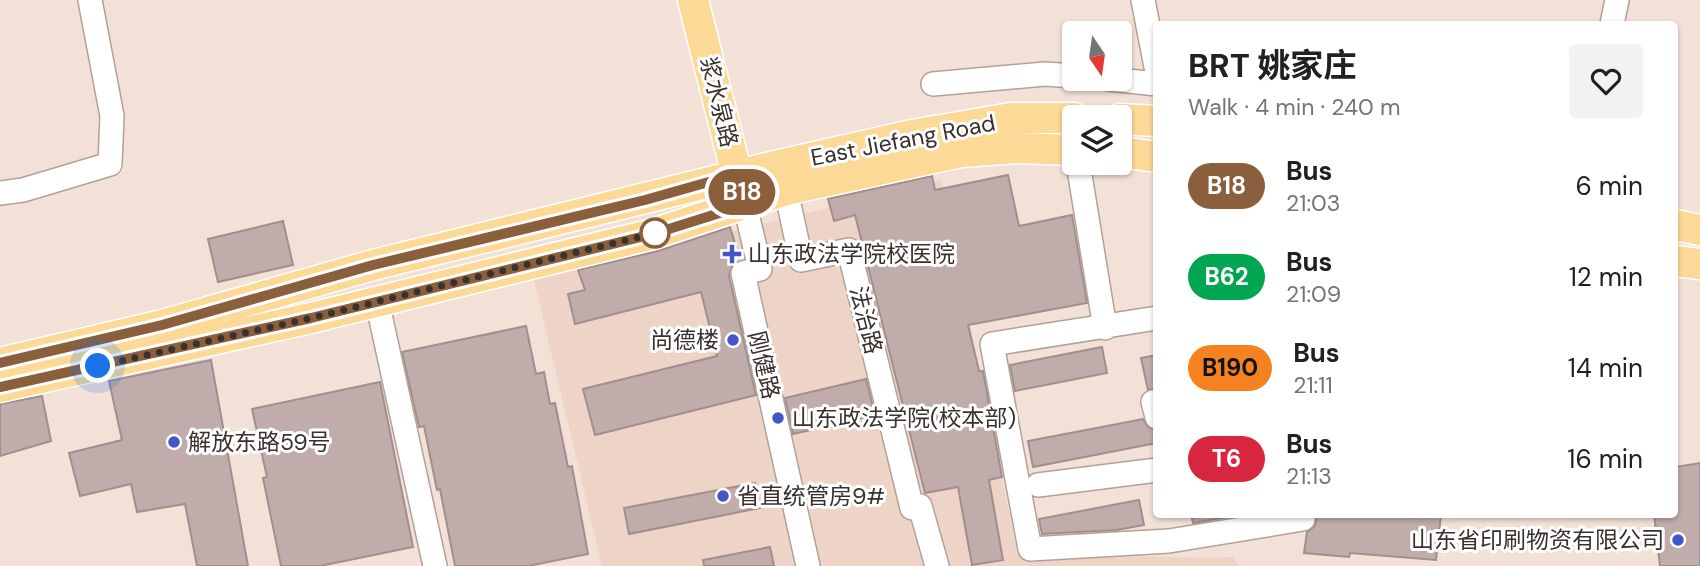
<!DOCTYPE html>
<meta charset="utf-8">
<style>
:root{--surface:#fff;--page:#f2f2f2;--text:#202124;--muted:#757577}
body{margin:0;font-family:"DM Sans","Noto Sans SC",sans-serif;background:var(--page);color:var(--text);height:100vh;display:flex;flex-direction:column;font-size:26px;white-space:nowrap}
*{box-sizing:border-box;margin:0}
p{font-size:23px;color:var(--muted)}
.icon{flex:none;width:38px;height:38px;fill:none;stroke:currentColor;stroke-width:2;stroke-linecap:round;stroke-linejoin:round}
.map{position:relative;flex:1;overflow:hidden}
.panel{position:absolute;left:1153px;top:21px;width:525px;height:497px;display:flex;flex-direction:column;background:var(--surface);border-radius:7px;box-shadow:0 2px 5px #0004}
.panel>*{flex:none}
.badge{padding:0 14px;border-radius:23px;font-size:24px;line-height:46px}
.needle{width:46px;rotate:167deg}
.tools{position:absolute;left:1062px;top:21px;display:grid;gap:14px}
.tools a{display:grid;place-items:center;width:70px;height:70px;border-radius:7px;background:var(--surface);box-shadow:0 2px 5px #0004;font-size:35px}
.you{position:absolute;width:35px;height:35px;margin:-18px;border:5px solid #fff;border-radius:50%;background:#1a73e8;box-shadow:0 0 0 10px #1a73e833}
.map>.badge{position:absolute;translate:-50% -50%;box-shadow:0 0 0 4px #fff}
.round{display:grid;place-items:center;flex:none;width:74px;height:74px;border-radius:7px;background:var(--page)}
.summary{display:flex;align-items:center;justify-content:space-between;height:119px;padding:0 35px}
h1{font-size:33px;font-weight:700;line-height:52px}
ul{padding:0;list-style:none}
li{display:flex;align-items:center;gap:21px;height:91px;padding:0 35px}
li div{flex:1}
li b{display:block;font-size:26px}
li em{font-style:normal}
li .badge{min-width:77px;font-weight:700;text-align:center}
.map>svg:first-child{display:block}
.built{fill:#edd4c6}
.building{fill:#c0acaa;stroke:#a28e8c;stroke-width:2}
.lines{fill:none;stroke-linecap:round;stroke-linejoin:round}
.minor-casing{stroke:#b2a197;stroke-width:26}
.major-casing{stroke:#fff;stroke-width:33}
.minor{stroke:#fff;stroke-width:23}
.major{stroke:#fdd997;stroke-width:30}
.line-casing{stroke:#fff;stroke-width:16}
.line{stroke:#8b5e3c;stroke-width:10}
.walk{stroke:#38312d;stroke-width:7;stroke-dasharray:0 12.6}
.stop-dot{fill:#fff;stroke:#8b5e3c;stroke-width:3.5}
.poi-dot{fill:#4555c9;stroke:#fff;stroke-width:2.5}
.labels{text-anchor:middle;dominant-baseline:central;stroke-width:6;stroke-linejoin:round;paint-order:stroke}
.street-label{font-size:23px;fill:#38312d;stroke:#fff}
.poi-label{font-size:23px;fill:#38312d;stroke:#fff;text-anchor:start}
</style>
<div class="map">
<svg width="1700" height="566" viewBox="0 0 1700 566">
<rect width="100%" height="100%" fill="#f3e1d7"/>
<path class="built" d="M941 180 1018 556 1233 557 1238 566H602L534 280Z"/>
<path class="building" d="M1008 175 1019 226 1072 215 1087 303 968 325 979 371H983L1002 477 989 480 1003 560 972 565 958 487 925 493 855 215 834 221 828 199 932 176 935 190Z
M283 221 293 265 218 282 208 239Z
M730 227 736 247 731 248 734 262 729 276 756 395 595 435 583 389 717 356 701 292 575 324 568 294 585 290 578 270 658 251Z
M526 326 536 374 544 372 550 404 555 403 568 467 572 466 588 554 528 566H455L440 489 437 490 424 426 419 427 402 352Z
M1102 347 1107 373 1015 391 1010 365Z
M1157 355V388L1148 390 1141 358Z
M211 360 248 566H197L185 504 137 512 131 484 80 496 69 453 122 440 109 381Z
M866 379 875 415 793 434 785 398Z
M380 382 413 547 320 566H281L263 478 267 477 252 409Z
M42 396 51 441 0 456V404Z
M1143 419 1148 427 1157 431V443L1033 467 1028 441Z
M1700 463V566H1660L1654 514H1675V467Z
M755 483 760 508 629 534 624 508Z
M1139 500 1144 525 1117 530 1042 534 1039 519Z
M1191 514H1244L1193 523Z
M1317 514H1441L1436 560 1350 553 1349 557 1304 553 1307 532 1315 526Z
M770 547 774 566H704L703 560Z"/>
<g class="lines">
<defs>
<path id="minor" d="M1143 0 1157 72
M1612 24 1617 0
M1109 79 1157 84
M933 84 1045 74 1074 76
M1078 163 1105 328
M786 190 801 260 849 250 912 508
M0 193 23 190 110 164 112 116 90 0
M745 205 760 269 743 273 808 566
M377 301 435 566
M1157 318 992 344 1030 549 1169 541 1303 519V514
M1157 402H1153L1157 417
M1038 485 1157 470
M920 506 937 566"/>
<path id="major" d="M693 0 741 191
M1120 119 1157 121
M1120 152 1157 157
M1675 225 1700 230
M1675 261 1700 264
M0 363 162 325 373 265 779 165 912 135 1011 118H1074
M0 387 311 318 653 234 786 190 961 152 1017 148 1074 150"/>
</defs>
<use href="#minor" class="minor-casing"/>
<use href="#major" class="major-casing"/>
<use href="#minor" class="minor"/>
<use href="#major" class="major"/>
</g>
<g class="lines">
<defs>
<path id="line" d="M0 363 162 325 373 265 645 200 737 174 745 205 653 234 311 318 0 387"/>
</defs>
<use href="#line" class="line-casing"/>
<use href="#line" class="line"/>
<path class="walk" d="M98 366 311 318 655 233"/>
</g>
<circle class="stop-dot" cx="655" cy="233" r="14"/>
<g class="poi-dot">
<path d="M728.5 243.5h7v7h7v7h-7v7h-7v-7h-7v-7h7z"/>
<circle cx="733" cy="340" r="7"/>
<circle cx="778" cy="418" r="7"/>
<circle cx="174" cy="442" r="7"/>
<circle cx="723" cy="496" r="7"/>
<circle cx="1678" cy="540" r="7"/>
</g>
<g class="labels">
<g class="street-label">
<text transform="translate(719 102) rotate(76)">浆水泉路</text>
<text transform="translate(903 140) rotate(-11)">East Jiefang Road</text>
<text transform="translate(866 320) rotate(76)">法治路</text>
<text transform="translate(764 365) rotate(77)">刚健路</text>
</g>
<g class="poi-label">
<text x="748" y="254">山东政法学院校医院</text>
<text x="719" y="340" text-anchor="end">尚德楼</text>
<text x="792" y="418">山东政法学院(校本部)</text>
<text x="188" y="442">解放东路59号</text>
<text x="737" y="496">省直统管房9#</text>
<text x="1664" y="540" text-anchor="end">山东省印刷物资有限公司</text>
</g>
</g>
</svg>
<div class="tools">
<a><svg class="needle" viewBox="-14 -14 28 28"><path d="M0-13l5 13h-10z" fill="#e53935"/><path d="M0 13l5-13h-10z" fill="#757577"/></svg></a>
<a><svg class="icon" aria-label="layers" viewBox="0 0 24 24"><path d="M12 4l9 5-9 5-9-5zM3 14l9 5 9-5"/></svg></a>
</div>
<div class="you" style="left:98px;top:366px"></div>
<b class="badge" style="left:742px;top:192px;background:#8b5e3c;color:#fff">B18</b>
<section class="panel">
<div class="summary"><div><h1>BRT 姚家庄</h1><p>Walk · 4 min · 240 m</p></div><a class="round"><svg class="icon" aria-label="heart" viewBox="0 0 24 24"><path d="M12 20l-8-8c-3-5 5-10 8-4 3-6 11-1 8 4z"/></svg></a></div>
<ul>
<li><span class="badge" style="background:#8b5e3c;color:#fff">B18</span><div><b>Bus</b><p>21:03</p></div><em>6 min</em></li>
<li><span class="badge" style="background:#00a651;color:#fff">B62</span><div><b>Bus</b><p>21:09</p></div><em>12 min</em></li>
<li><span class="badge" style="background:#f58220;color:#111">B190</span><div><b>Bus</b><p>21:11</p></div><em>14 min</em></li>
<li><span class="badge" style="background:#d7263d;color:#fff">T6</span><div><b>Bus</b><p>21:13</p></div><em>16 min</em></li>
</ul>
</section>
</div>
